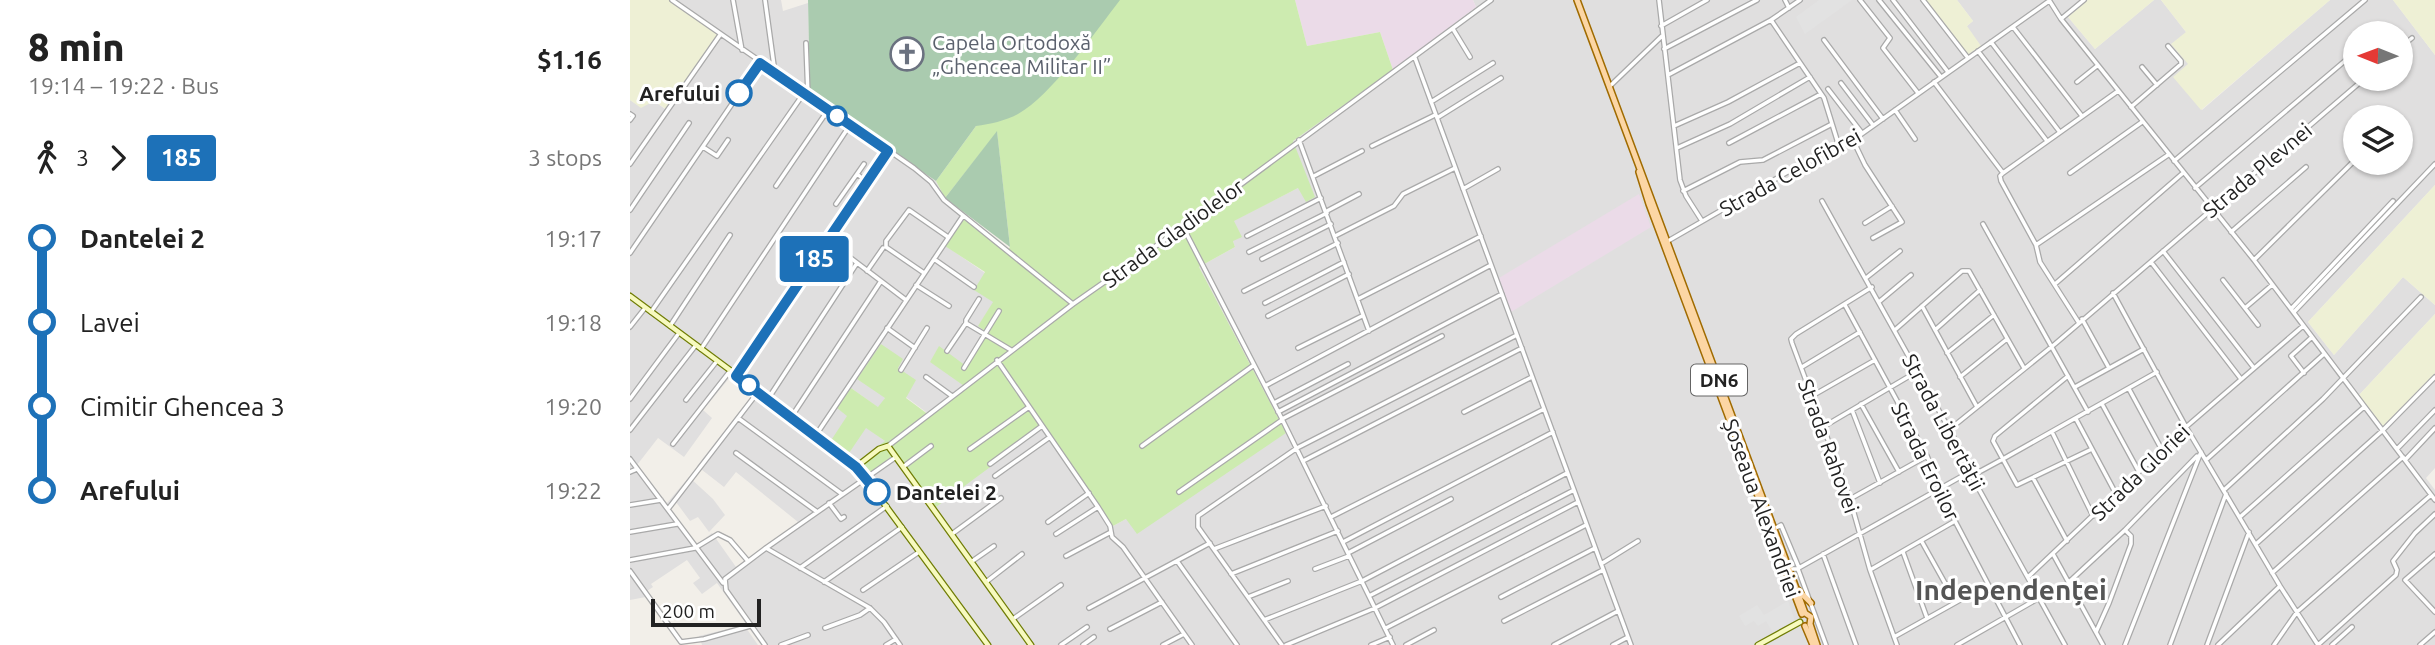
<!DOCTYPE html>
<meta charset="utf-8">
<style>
:root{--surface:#fff;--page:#f2f2f2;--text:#222;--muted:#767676}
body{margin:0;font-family:Ubuntu,sans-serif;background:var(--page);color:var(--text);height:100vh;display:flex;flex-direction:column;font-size:26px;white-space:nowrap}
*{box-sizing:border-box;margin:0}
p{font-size:23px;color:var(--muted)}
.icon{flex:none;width:38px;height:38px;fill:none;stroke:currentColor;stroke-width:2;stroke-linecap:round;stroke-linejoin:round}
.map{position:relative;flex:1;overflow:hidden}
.details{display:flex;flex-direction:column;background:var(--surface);width:630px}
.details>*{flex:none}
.badge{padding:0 14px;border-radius:5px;font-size:24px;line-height:46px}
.needle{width:46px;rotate:271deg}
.buttons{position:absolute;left:1713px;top:21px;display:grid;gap:14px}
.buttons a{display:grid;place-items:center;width:70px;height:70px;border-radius:50%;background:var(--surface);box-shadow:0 2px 5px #0004;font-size:35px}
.scale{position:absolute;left:21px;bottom:18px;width:110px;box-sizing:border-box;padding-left:7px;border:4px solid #222;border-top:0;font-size:19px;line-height:24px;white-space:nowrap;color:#222;-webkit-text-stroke:5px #fff;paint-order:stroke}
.map>.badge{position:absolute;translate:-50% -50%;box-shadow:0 0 0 4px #fff}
.legs{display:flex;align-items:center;gap:10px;height:77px;padding:0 28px;font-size:23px}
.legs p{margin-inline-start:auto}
.overview{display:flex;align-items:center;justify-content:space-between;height:119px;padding:0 28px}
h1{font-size:38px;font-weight:800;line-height:52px}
ul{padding:0 28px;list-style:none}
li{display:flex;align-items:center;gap:24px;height:84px;font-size:26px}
li i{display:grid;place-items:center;width:10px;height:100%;margin:0 9px;background:currentColor}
li i::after{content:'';width:18px;height:18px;margin:-9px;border:5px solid;border-radius:50%;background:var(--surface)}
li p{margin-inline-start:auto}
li:first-child i{background:linear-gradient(#0000 50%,currentColor 0)}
li:last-child i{background:linear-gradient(currentColor 50%,#0000 0)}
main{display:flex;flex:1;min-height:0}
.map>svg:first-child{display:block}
.residential{fill:#e0dfdf;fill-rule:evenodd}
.industrial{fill:#ebdbe8}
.farmland{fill:#eef0d5}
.grass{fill:#cdebb0}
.cemetery{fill:#aacbaf}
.parking{fill:#e2e2e2}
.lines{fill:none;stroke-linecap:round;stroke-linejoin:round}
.street-casing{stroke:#a9a9a9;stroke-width:6}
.secondary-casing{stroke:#707d05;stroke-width:7}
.primary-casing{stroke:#a06b00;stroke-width:8}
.street{stroke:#fff;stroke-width:3.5}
.secondary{stroke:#f7fabf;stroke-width:4.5}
.primary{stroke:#fcd6a4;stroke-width:5}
.line-1-casing{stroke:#fff;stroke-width:16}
.line-1{stroke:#1d71b8;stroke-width:10}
.stop-1-dot{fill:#fff;stroke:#1d71b8;stroke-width:3.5}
.labels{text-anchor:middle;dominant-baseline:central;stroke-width:6;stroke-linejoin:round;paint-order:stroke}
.shield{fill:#fff;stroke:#646464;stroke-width:2}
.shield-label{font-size:19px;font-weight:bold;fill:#222}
.worship-label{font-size:21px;fill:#5b616d;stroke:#fff;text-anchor:start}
.stop-label{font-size:21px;font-weight:bold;fill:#222;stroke:#fff;text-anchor:end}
.street-label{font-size:21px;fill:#222;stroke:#fff}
.district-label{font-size:28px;font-weight:bold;fill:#555;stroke:#fff}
</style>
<main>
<section class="details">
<div class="overview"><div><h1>8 min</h1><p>19:14 – 19:22 · Bus</p></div><b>$1.16</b></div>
<div class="legs"><svg class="icon" aria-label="walk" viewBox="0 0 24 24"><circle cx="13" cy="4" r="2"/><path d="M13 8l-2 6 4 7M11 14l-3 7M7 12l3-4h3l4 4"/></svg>3<svg class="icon" aria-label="forward" viewBox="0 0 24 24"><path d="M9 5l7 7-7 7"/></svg><b class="badge" style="background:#1d71b8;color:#fff">185</b><p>3 stops</p></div>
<ul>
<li><i style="color:#1d71b8"></i><b>Dantelei 2</b><p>19:17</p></li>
<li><i style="color:#1d71b8"></i><span>Lavei</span><p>19:18</p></li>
<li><i style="color:#1d71b8"></i><span>Cimitir Ghencea 3</span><p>19:20</p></li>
<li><i style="color:#1d71b8"></i><b>Arefului</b><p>19:22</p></li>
</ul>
</section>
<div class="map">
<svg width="1805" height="645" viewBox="0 0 1805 645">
<rect width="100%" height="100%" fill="#f2efe9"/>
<path class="residential" d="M39 0H151L153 11 178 3 180 96 306 181 315 198 338 215 316 246 355 273 363 302 358 333 336 366 300 361 338 388 300 415 276 397 267 368 251 344 255 398 249 408 221 388 236 427 255 441 267 455 413 428 483 526 656 433 569 267 605 247 603 241V221L668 188 663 141 792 49 846 7 843 0H1296L1337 55V26L1343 21 1327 0H1458L1438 17 1465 49 1524 0H1531L1556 32 1558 64 1572 110 1700 0H1763L1805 55V185L1678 322 1704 355 1773 277 1805 305V314L1729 395 1753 425 1805 373V468L1796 478 1805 490V645H131L87 583 72 594 63 583 70 578 57 560 21 584 23 587 17 591 21 596 0 600V100L11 107 24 101 35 109 88 36ZM1726 33H1771V79H1726ZM1726 117H1771V163H1726ZM101 376 124 393 67 466 94 487 106 472 168 522 106 567 82 533 66 545 39 510 46 502 60 521 68 517 79 532 95 515 83 499 59 477 37 503 7 465 28 438 54 457 82 418 73 410Z
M114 625 128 645H72L69 636Z"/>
<path class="industrial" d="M665 0H843L846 7 763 70 750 32 677 46Z
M1009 194 1021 227 881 312 869 278Z"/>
<path class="farmland" d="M0 0H39L88 35 36 109 24 101 11 108 0 100Z
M1296 0H1327L1343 21 1337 26 1351 46 1337 55Z
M1458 0H1524L1465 49 1438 17Z
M1531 0H1700L1571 110 1543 77 1558 64 1541 44 1556 32Z
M1763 0H1805V55Z
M1805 185V305L1773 277 1704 355 1678 322Z
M1805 314V373L1753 426 1729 395Z"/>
<path class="grass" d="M364 0H665L677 46 750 32 763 70 663 141 685 197 676 202 668 188 604 221 612 237 603 241 605 247 569 267 656 433 507 534 496 519 483 526 413 428 306 507 267 455 231 478 221 466 255 441 236 428 217 456 200 442 217 416 207 408 221 388 248 407 255 398 227 379 251 344 273 359 268 368 286 380 276 398 299 415 337 388 300 362 309 346 336 366 358 333 348 326 363 302 344 290 355 272 315 246 335 218 377 251 380 247 367 132 315 198 306 181 346 126Z"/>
<path class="cemetery" d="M178 0H490C466 31 421 96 388 114 375 121 360 124 346 126L306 181 180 96Z
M367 131 380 247 315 198Z"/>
<path class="parking" d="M1189 0H1222L1175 34 1166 17Z
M1158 601 1165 621 1144 634 1136 621 1128 626 1124 621 1115 626 1109 616 1127 605 1134 615Z"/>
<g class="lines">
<defs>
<path id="street" d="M42 0 284 168 301 182 314 200 443 304
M103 0 112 50
M135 0 145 73
M1029 0 1050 180 1056 196 1072 221
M1155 0 1159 8
M1230 0 1260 38 1253 48 1288 93
M1249 0 1311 77
M1263 0 1318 72
M1293 0 1338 58
M1419 0 1431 19 1624 260 1805 500
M1431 19 1454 0
M1141 20 1194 98 1208 143
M1031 26 1077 0
M1383 27 1452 116
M823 29 840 57
M1194 40 1253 119
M1361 42 1429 131
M176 43 178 96
M1771 47 1782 38
M1034 49 1127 0
M1348 51 1417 141
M785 58 1001 645
M1512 67 1527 85
M1038 75 1141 20 1170 0
M1304 82 1373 173
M1447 82 1467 66
M1211 83 1243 125
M979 87 1032 36
M1198 89 1232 133
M801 102 863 63
M1501 107 1551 64V61L1538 46
M1265 110 1285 139
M0 114 3 116 0 120
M807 118 871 78
M1044 126 1098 102 1170 63
M669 140 739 331
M1223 140 1235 165 1272 222 1243 238
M1099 143 1191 94
M742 146 805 115
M73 147 87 156 98 140
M1047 148 1100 124 1180 77
M1544 161 1735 0
M0 164 90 35
M1373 173 1370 176 1371 181 1406 245 1410 262 1449 323
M1373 173 1488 91
M1440 173 1512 122
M227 174 237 182
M684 176 732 151
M146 186 198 110
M1565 188 1723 54
M833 189 868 169
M1053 191 1110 162 1133 160 1202 124
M1192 201 1337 461 1340 473 1435 645
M206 204 234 164
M0 210 59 123
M697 211 729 194
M1235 223 1262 206
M1353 224 1458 412
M553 227 652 419 763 645
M1601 232 1676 167
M617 236 691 198
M705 236 764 206 773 194 825 168
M197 240 276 300
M1038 241 1208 143 1212 146 1223 140 1419 1
M1406 245 1538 155
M1533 251 1624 368
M619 252 697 213
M0 253 130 63
M304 259 344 287
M632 259 701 224
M1624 260 1723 162
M1521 262 1611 379
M237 271 253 248
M294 273 256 247V241L279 210 318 237
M1236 278 1270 251
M1593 280 1628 325
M1425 284 1553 173
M286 285 319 306
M1242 287 1166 334 1161 339 1162 343 1220 499 1240 570 1267 645
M614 291 708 243
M1483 293 1556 427 1650 586 1688 645
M728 299 851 236
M1250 301 1281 275
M635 303 714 262
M1215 305 1297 456 1325 521 1390 645
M1292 306 1347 407
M1615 308 1642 285
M1661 309 1763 201
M21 312 174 93
M1664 312 1805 164
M638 316 719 274
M1452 319 1479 368
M336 323V320L349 299
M40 326 100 235
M0 327 15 308
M257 328 285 348
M1266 329 1332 271H1339L1394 368
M1305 330 1350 290
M668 348 732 316
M71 349 220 125
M317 351 336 323 381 350
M1317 353 1364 315
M367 360 468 507 480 526 482 537 493 547 562 645
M1172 367 1230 332
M334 368 369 311
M271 370 297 328
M1674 373 1661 356 1682 337
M107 376 258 151
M1438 376 1365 436 1363 441 1387 485 1462 449
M296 377 322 396
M1330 377 1377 339
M635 386 861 265
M1445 387 1514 349
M1499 389 1532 450
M1182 396 1245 360
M0 399 49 333
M138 399 227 263
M56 400 87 361
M644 403 718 364
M1231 404 1269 472
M1472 404 1509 472
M1222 410 1250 483
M648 412 872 294
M834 412 902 377
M162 416 251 281
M108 418 212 494
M652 419 812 336
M1446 419 1486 494
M1193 427 1288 371
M1320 429 1425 344 1734 79
M0 430 66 345
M1422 432 1463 516
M186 435 333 216
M43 444 100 371
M258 446 443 304 553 227 861 0
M512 446 624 365
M340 449 399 407
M1767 449 1805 410
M106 453 186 511
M0 459 93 583
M1576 460 1694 354
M1775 460 1805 428
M673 461 892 348
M360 464 412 426
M273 467 301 446
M0 472 7 469
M365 476 420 437
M1403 478 1437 541
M1594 490 1693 399 1791 297
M549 492 652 420
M1220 499 1297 456
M199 503 211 519 214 517
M0 505 31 500
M38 509 128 392
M701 517 914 409
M1610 517 1734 407
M418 522 459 493
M1144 529 1151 525 1169 568
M0 532 47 524
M322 534 371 498
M426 534 468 507
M713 542 923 432
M1292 542 1325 601
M1626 544 1753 430 1805 377
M136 548 240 608 254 622 270 645
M584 549 696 506
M1273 552 1297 618
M718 553 821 499
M1193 554 1226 645
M1423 554 1473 645
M1805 554 1775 580 1805 612
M436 556 481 532
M0 560 65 548 88 534 100 540 118 561
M547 561 607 645
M341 562 364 546
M971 564 1008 541
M170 568 257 506
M685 569 719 556
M1160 569H1167L1334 475 1349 472 1373 459 1527 372
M1168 569 1196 645
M1240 570 1325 521
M0 571 51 642 74 639 120 626
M1642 573 1773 457
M601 574 708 531
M1398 577 1556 427 1673 326
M194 582 272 527
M356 582 392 554
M1439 582 1495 530 1567 456
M233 590 289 552
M739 596 944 490
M618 597 658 581
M871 597 965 548
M459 608 580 543
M383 619 431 585
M634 620 732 581 937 473
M874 621 973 570
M195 628 230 615 240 608
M756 628 956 525
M480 629 532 602
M1466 632 1479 603 1501 544V536L1495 530
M1264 637 1357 585
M135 645 96 590 95 579 136 548 266 457
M151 645 178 635
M256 645 266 639
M431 645 457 627
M453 645 464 637
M533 645 554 634
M652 645 568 527V516L667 448 887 335
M656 645 745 608 948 502
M741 645 760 637
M776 645 804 630
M924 645 988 611
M983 645 998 637
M1327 645 1409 598
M1495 645 1571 452
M1540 645 1596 494
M1577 645 1619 532
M1588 645 1650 586
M1644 645 1667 612 1801 495
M1688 645 1766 575 1767 570 1763 561 1785 533 1805 514
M1702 645 1722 627
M1790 645 1805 632"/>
<path id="secondary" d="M0 296 162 416 230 471 358 645
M226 467 249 449 258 446 401 645
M1128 645 1170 622"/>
<path id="primary" d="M947 0 1163 580 1175 613 1181 617 1180 624 1187 645
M1009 172 1019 204 1172 614
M1168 590 1181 603
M1175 626 1183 645"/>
</defs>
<use href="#street" class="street-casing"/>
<use href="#secondary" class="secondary-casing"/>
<use href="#primary" class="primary-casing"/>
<use href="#street" class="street"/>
<use href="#secondary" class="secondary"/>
<use href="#primary" class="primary"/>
</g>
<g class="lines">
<defs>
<path id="line-1" d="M109 93 130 63 258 151 106 376 226 467 247 492"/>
</defs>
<use href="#line-1" class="line-1-casing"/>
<use href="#line-1" class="line-1"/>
</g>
<defs>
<symbol id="church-ring" viewBox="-11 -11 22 22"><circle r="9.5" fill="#fff" stroke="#6b7280" stroke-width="1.5"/><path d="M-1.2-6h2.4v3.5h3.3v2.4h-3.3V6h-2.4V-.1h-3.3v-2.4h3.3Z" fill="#6b7280"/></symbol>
</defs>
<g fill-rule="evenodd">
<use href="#church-ring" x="258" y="35" width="38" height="38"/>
</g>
<g class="stop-1-dot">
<circle cx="109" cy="93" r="12"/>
<circle cx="207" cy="116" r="9"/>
<circle cx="119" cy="385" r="9"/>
<circle cx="247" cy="492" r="12"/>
</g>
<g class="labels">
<rect class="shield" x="1061" y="364.5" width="56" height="31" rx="5"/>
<g class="shield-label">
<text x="1089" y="380">DN6</text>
</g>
<g class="worship-label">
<text x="302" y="42">Capela Ortodoxă<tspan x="302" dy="24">„Ghencea Militar II”</tspan></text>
</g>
<g class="stop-label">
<text x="90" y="93">Arefului</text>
<text x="266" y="492" text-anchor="start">Dantelei 2</text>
</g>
<g class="street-label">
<text transform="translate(1627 170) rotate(-40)">Strada Plevnei</text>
<text transform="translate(1160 172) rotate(-29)">Strada Celofibrei</text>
<text transform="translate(543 233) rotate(-36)">Strada Gladiolelor</text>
<text transform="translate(1314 422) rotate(62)">Strada Libertății</text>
<text transform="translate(1199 446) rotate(70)">Strada Rahovei</text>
<text transform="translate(1296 461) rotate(64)">Strada Eroilor</text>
<text transform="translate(1510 472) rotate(-44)">Strada Gloriei</text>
<text transform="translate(1132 508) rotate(70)">Șoseaua Alexandriei</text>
</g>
<g class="district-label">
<text x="1381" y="589">Independenței</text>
</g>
</g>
</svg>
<div class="buttons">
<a><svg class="needle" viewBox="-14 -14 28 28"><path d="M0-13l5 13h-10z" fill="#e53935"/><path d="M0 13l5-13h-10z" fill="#767676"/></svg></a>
<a><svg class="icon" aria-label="layers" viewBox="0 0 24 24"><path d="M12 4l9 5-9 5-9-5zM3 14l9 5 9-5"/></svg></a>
</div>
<div class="scale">200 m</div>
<b class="badge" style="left:184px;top:259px;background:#1d71b8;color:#fff">185</b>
</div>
</main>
